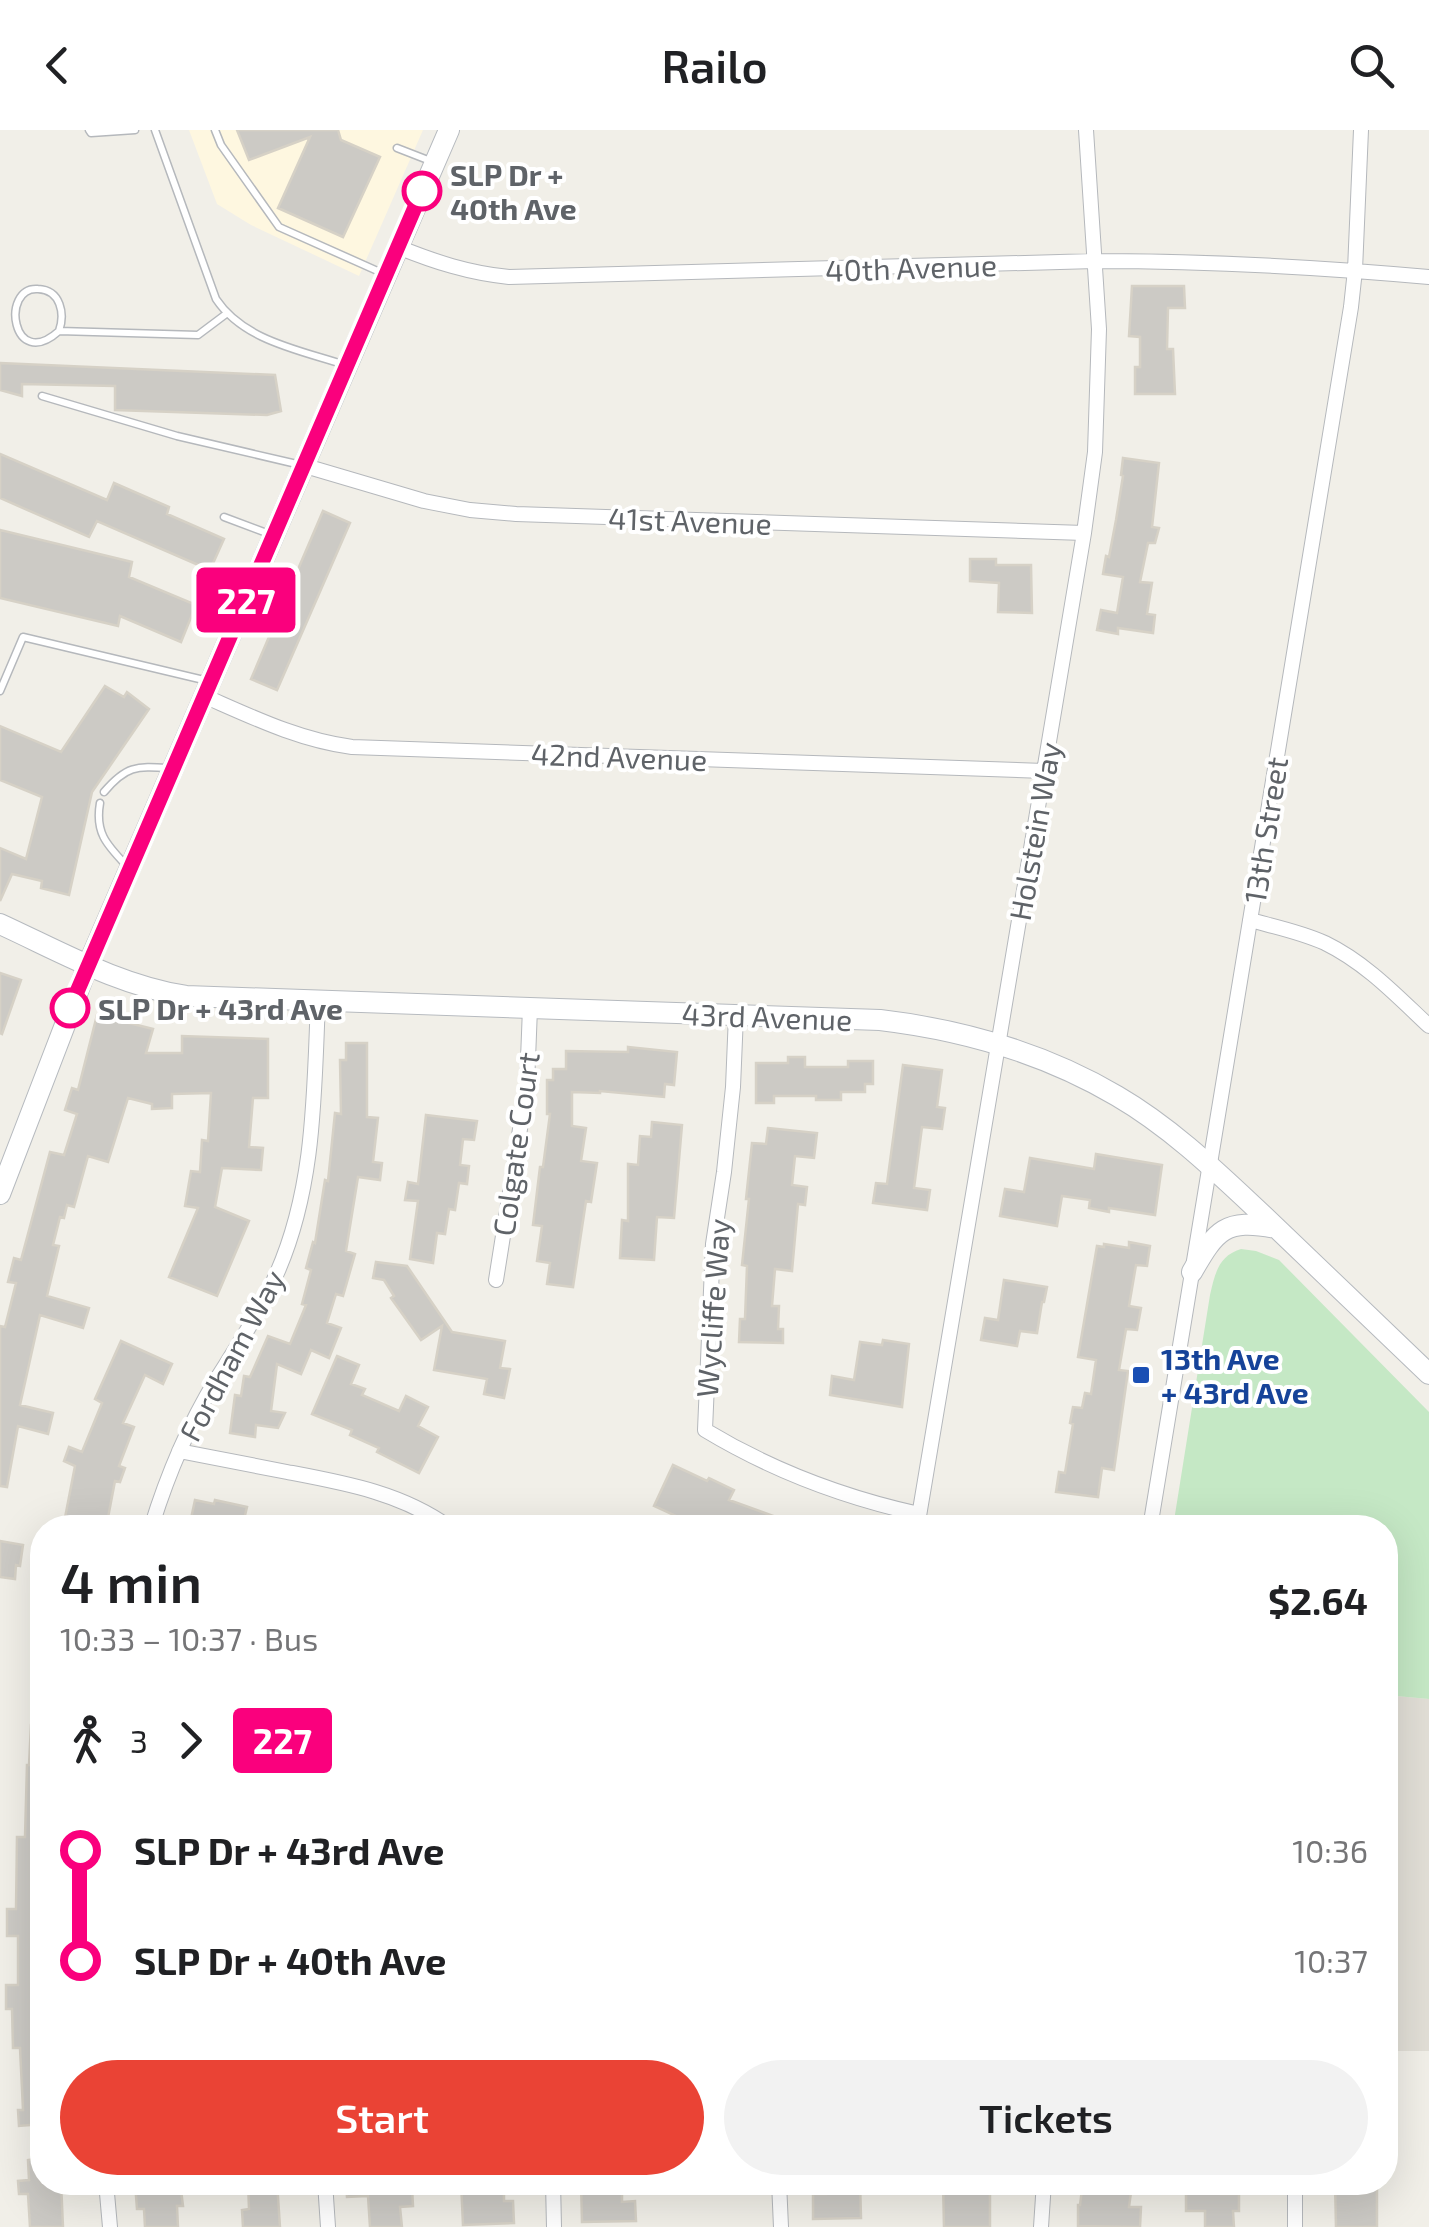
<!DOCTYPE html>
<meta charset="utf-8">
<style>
:root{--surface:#fff;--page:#f2f2f2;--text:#202124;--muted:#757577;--accent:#ea4335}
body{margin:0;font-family:"Exo 2",sans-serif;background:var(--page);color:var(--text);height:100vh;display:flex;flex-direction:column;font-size:38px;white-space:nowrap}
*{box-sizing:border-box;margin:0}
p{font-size:32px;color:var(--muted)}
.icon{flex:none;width:55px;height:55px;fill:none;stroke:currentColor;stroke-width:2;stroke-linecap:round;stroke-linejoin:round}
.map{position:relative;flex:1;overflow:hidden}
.sheet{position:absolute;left:30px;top:1385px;width:1368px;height:680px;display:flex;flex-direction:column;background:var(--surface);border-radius:40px;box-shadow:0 10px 40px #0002}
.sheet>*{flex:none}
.badge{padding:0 20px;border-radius:8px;font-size:35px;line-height:65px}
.map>.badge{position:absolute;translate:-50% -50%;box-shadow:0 0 0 5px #fff}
.legs{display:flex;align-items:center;gap:15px;height:110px;padding:0 30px;font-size:32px}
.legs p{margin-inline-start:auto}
.summary{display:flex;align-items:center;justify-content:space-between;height:170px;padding:0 30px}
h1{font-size:55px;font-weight:600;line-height:75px}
.action{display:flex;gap:20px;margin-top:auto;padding:20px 30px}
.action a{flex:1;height:115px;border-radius:60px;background:var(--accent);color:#fff;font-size:40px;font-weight:600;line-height:115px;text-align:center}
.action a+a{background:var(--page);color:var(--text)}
ul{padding:0 30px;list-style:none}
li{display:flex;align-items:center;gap:35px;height:110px;font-size:38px}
li i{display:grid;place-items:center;width:15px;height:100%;margin:0 12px;background:currentColor}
li i::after{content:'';width:25px;height:25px;margin:-12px;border:8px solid;border-radius:50%;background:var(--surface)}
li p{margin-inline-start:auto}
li:first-child i{background:linear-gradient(#0000 50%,currentColor 0)}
li:last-child i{background:linear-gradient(currentColor 50%,#0000 0)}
header{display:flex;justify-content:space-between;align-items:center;height:130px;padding:0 30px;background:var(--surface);font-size:45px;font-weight:600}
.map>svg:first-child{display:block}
.commercial{fill:#fef7e0}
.education{fill:#e1ded6}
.green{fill:#c5e8c5}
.building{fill:#cccac5;stroke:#d6d1c6;stroke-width:2.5}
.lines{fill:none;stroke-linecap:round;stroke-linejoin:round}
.lane-casing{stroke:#b5b8bc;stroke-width:9}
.street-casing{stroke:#b5b8bc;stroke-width:16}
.secondary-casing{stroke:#b6babf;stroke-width:22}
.lane{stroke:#fff;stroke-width:6}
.street{stroke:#fff;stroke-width:14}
.secondary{stroke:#fff;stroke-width:20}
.line-1-casing{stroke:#fff;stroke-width:22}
.line-1{stroke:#fa007d;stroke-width:15}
.stop-1-dot{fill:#fff;stroke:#fa007d;stroke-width:5}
.transit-dot{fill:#1a4fb4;stroke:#fff;stroke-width:4}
.labels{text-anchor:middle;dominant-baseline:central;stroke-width:8;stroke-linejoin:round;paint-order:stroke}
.stop-label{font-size:30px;font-weight:bold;fill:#5f6368;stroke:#fff;text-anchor:start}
.street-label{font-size:30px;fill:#5f6368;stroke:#fff}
.transit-label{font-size:30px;font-weight:bold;fill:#164399;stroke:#fff;text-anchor:start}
</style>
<header><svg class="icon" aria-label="back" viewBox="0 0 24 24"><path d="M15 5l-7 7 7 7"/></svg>Railo<svg class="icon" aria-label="search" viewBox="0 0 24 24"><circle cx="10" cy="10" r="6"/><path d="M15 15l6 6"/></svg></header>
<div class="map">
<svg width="1429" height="2097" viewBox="0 0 1429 2097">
<rect width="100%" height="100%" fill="#f1efe8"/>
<path class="commercial" d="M189 0H423L359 146 251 95 217 74Z"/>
<path class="education" d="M1385 1565 1429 1569V1921H1385Z"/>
<path class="green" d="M1241 1119 1256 1121 1279 1130 1429 1282V1569L1385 1565V1398L1173 1397 1210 1165C1215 1144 1218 1126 1241 1119Z"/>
<path class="building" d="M237 0H338L341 10 380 27 343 107 278 78 310 7 249 30Z
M1132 156H1184L1185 178H1168L1167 219H1173L1175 264H1135V237H1140V207L1129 206Z
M0 233 275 245 281 281 267 285 115 280V256L22 254V266L0 260Z
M0 324 107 370 114 353 169 377 167 384 224 409 210 440 97 391 89 407 0 368Z
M1123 328 1159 333 1152 397 1159 398 1155 413H1148L1140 452 1152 453 1147 484 1155 485 1153 503 1118 498V504L1097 500 1101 480 1117 483 1123 447 1103 444 1106 426 1109 427 1116 390 1123 346 1121 345Z
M323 381 350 393 277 560 251 549Z
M0 400 132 432 129 447 196 475 181 512 120 486 118 496 0 468Z
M970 429H996V435H1031L1032 483 998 482 999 453 970 451Z
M105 556 124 567 127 562 149 579 92 662 69 765 41 758 42 751 12 744 0 771V718L26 729 42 667 0 650V596L61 622Z
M0 843 21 850 2 904 0 903Z
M97 885 153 899 146 923H182V906L268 909V968H253L249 1017 263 1018 261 1040 222 1038 215 1077 249 1091 217 1166 169 1147 198 1078 185 1076 191 1041 200 1042 202 1010 208 1011 211 963 172 964V978L152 979V974L128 968 108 1032 88 1026 74 1077 67 1075 64 1088 60 1087 53 1115 59 1116 47 1166 89 1178 83 1198 40 1185 20 1275 53 1283 48 1304 18 1296 7 1357 0 1356V1196L5 1197 16 1153 8 1152 14 1128 21 1130 50 1022 64 1025 77 984 65 980 72 958 78 960Z
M346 913H367V987L378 988 373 1032 382 1033 380 1050 358 1047 346 1121 355 1124 343 1166 336 1164 327 1193 341 1198 329 1228 311 1220 301 1244 277 1234 271 1281 285 1283 278 1298 256 1295 255 1307 230 1303 235 1265 241 1266 244 1246 250 1247 268 1206 290 1214 306 1175 302 1174 311 1140 306 1138 313 1112 315 1113 325 1050 328 1051 335 983 341 984 340 930H346Z
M628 917 677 922 674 955 665 954 664 967 600 961V963L572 962V996L586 998 581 1031 597 1033 591 1072 586 1071 573 1157 547 1154 550 1133 537 1131 542 1096 533 1095 540 1037H543L550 984H547V950H553V939H566V921L628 922Z
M788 927H805V937H848V931H873V954H865V962H841V970H816V966H774V973H756V933H788Z
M903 935 942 940 937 977 945 978 942 999 922 997 914 1058 930 1060 927 1080 873 1073 876 1053 887 1054Z
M426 985 477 991 474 1010 463 1009 460 1035 469 1036 467 1054 459 1053 455 1080 449 1079 445 1104 437 1103 433 1133 410 1129 418 1071 405 1070 408 1052 418 1054Z
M652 992 682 995 674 1088 657 1087 654 1130 620 1128 622 1090 628 1091V1034L638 1035 640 1006 651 1007Z
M768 998 817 1003 814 1028 795 1026 792 1055 807 1057 805 1075 798 1074 792 1141 775 1139 772 1176H779L778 1199H783V1213L739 1212 740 1189H745L747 1136 742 1135 749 1069H746L752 1013 766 1014Z
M1096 1024 1162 1035 1155 1085 1109 1078V1082L1089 1078 1090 1070 1062 1066 1057 1096 1000 1086 1005 1059 1024 1062 1030 1028 1094 1039Z
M1129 1112 1150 1116 1147 1136 1136 1135 1129 1176 1141 1178 1137 1200 1126 1199 1119 1240 1128 1241 1114 1340 1102 1338 1098 1367 1056 1362 1059 1342 1065 1343 1073 1294 1070 1293 1073 1277 1082 1278 1085 1263 1091 1264 1096 1230 1078 1227 1097 1116 1104 1117V1114L1129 1118Z
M376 1132 407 1136 452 1202 505 1211 500 1238 510 1239 504 1268 484 1264 487 1249 434 1240 442 1196 421 1210 391 1168 394 1166 384 1150 373 1148Z
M1004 1150 1047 1157 1044 1172H1042L1037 1203 1020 1201 1017 1216 981 1210 985 1188 998 1190Z
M883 1210 909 1214 902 1277 830 1265 832 1246 854 1250 860 1212 882 1215Z
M121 1211 172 1234 163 1254 145 1245 123 1293 134 1297 119 1336 125 1338 120 1352 115 1351 106 1398H63L75 1336 64 1331 69 1317 82 1322 102 1273 95 1269Z
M337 1226 359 1235 351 1254 365 1259 362 1265 399 1281 406 1266 428 1277 418 1296 438 1307 419 1343 377 1322 379 1318 350 1305 352 1300 312 1284Z
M673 1335 707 1351 709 1348 734 1360 729 1370 776 1387 772 1398H702L654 1376Z
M195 1370 214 1374 215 1370 247 1377 242 1398H189Z
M0 1411 23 1415 20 1436 16 1435 15 1449 0 1447Z
M31 1595H42V1879H41L42 1994 19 1996 18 1980H23L20 1918H13L12 1879H6V1855H18V1806H7V1779H16L17 1707H25L27 1635H29Z
M42 2028V2052H61L63 2097H30L28 2064H19L18 2051 29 2050 28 2030Z
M135 2052H180L183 2076H177L178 2097H145L144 2079H137Z
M248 2052H277L280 2097H243L242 2080 249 2079Z
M346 2052H405V2057H412L413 2076 400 2077 402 2097H370L368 2066 347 2067Z
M461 2052H504V2071H513L514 2093 463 2095Z
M581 2052H622V2072L635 2071 636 2091 582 2092Z
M826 2052H860L861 2088 813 2089V2064H826Z
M943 2052H990V2097H944Z
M1083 2052H1122L1121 2055H1132L1129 2077H1141L1140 2097 1078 2096V2075H1080Z
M1193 2052H1221V2064H1239V2081H1233L1234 2097H1205V2081H1186V2056H1193Z
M1335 2052H1377V2097H1336Z"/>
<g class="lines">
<defs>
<path id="lane" d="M89 0 91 3 135 0
M155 0 216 169C244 211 300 220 345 235
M215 0 221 15 279 97 382 143
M397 18 433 32
M59 201C65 184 61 160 38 159 0 156 12 243 59 201L198 205 226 184
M42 266 177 306 301 335
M224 387 272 405
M0 561 23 507 208 551
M104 662C126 636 136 636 168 638
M100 673C95 702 106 714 125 734"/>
<path id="street" d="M398 117C435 132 469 143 509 147L1095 131C1207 131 1318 137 1429 147
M302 335 424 371 470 380 516 384 1084 403
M204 566C252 587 299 610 352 617L1044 641
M1250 790C1276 797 1301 802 1325 813 1366 833 1397 866 1429 896
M736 885 733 957 724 1042 713 1114 705 1300C773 1341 842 1367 919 1384
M496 1150 527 955 530 878
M179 1321C215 1328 251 1335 287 1342 345 1353 402 1363 450 1398
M151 1398C167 1346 188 1296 216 1250 238 1215 261 1181 277 1143 315 1057 314 963 318 871
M917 1398 1084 403 1095 322 1099 199 1086 0
M1150 1398 1351 177 1355 140 1361 0
M106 2052 110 2097
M325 2052 328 2097
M553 2052 554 2097
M779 2052 781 2097
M1295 2053V2097
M1041 2097 1044 2052"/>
<path id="secondary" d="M0 794C61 822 120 856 186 866L880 890C964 900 1044 923 1117 966 1172 998 1218 1043 1264 1086 1319 1139 1374 1191 1429 1244
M0 1064 88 835 449 0
M1192 1142C1216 1100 1225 1088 1276 1098"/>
</defs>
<use href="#lane" class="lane-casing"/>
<use href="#street" class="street-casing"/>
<use href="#secondary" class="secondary-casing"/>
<use href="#lane" class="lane"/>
<use href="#street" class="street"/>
<use href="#secondary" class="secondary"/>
</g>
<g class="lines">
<defs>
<path id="line-1" d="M70 878 422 61"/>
</defs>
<use href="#line-1" class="line-1-casing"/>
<use href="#line-1" class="line-1"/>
</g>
<g class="stop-1-dot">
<circle cx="422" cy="61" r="18"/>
<circle cx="70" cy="878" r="18"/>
</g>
<rect class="transit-dot" x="1131" y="1235" width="20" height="20" rx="5"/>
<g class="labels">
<g class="stop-label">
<text x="450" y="44">SLP Dr +<tspan x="450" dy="34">40th Ave</tspan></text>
<text x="98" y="878">SLP Dr + 43rd Ave</text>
</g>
<g class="street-label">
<text transform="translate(911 137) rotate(-2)">40th Avenue</text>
<text transform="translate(690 390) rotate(2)">41st Avenue</text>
<text transform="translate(619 626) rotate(2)">42nd Avenue</text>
<text transform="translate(1265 700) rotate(-81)">13th Street</text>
<text transform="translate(1034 701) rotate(-80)">Holstein Way</text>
<text transform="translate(767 886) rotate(2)">43rd Avenue</text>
<text transform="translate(515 1014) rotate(-82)">Colgate Court</text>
<text transform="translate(712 1178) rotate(-86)">Wycliffe Way</text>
<text transform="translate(231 1225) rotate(-62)">Fordham Way</text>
</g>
<g class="transit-label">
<text x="1161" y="1228">13th Ave<tspan x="1161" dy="34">+ 43rd Ave</tspan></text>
</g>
</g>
</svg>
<b class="badge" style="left:246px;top:470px;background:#fa007d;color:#fff">227</b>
<section class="sheet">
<div class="summary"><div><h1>4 min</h1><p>10:33 – 10:37 · Bus</p></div><b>$2.64</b></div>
<div class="legs"><svg class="icon" aria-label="walk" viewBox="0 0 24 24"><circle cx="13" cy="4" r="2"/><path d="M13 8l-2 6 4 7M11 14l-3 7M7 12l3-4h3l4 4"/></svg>3<svg class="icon" aria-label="forward" viewBox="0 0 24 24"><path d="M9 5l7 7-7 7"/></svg><b class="badge" style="background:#fa007d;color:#fff">227</b></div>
<ul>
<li><i style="color:#fa007d"></i><b>SLP Dr + 43rd Ave</b><p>10:36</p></li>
<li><i style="color:#fa007d"></i><b>SLP Dr + 40th Ave</b><p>10:37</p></li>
</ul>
<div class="action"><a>Start</a><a>Tickets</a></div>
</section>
</div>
